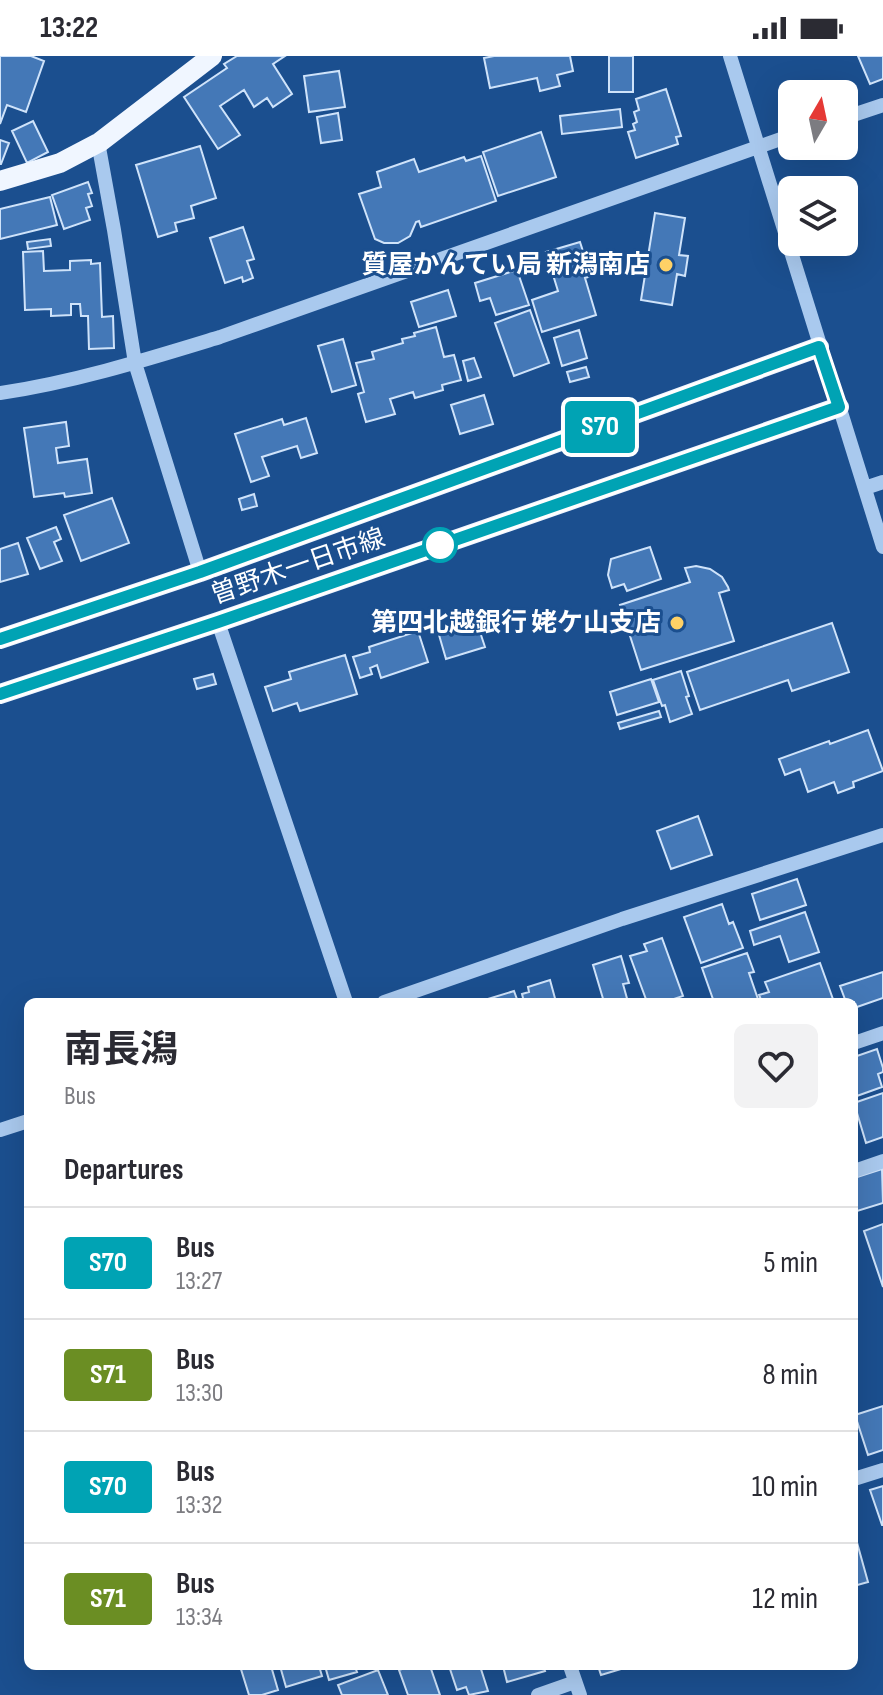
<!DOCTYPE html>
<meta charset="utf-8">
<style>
:root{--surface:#fff;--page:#f2f2f3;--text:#2b2b33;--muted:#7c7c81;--line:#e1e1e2}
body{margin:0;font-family:"Sofia Sans Condensed","Noto Sans JP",sans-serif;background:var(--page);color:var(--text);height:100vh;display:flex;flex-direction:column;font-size:30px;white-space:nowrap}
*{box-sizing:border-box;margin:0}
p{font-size:26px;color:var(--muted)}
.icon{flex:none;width:44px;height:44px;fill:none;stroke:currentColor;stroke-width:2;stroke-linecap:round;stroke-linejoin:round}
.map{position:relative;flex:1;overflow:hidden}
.panel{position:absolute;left:24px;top:942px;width:834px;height:672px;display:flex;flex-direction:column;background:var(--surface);border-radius:12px;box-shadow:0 8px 32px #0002}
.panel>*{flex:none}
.badge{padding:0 16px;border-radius:6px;font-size:28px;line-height:52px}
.needle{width:52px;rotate:9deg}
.buttons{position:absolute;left:778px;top:24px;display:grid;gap:16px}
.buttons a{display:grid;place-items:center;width:80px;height:80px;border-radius:12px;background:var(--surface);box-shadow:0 8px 32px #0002;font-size:40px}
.map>.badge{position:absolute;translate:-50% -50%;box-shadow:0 0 0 4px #fff}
h2{padding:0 40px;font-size:30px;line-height:72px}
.round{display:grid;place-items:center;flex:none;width:84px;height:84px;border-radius:12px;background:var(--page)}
.summary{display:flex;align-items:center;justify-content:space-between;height:136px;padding:0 40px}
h1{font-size:38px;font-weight:700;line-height:60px}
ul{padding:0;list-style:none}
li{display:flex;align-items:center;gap:24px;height:112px;padding:0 40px;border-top:2px solid var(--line)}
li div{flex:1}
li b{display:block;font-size:30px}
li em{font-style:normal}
li .badge{min-width:88px;font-weight:700;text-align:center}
.status{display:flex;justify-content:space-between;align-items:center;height:56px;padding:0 40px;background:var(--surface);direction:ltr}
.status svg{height:22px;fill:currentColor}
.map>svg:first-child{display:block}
.building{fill:#4478b7;stroke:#cfe3fa;stroke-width:2}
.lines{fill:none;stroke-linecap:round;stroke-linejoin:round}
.minor{stroke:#a9c9ee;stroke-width:14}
.major{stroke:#f0f6ff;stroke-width:20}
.line-casing{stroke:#fff;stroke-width:18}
.line{stroke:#00a3b4;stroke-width:12}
.poi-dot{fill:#ffd166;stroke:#1b4f8f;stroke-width:3}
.stop-dot{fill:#fff;stroke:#00a3b4;stroke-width:4}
.labels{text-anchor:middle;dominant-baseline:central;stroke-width:6;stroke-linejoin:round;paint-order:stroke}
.poi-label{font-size:26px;font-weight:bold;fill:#fff;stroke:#1b4f8f;text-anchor:end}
.street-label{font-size:26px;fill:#fff;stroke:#1b4f8f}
</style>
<div class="status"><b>13:22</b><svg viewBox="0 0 49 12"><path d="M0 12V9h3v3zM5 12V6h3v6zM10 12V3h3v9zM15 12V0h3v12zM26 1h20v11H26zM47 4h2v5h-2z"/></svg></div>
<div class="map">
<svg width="883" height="1639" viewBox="0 0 883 1639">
<rect width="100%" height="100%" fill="#1b4f8f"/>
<path class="building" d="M0 0H31L44 5 26 56 7 49 0 68Z
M237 0H285L273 8 292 38 273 51 267 42 254 51 244 34 220 50 240 79 218 93 184 41 227 12 224 8Z
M494 0H570L573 15 557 19 560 30 540 35 537 22 490 32 484 2Z
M609 0H633V36H609Z
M858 0H883V23L870 28Z
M339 15 345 51 309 56 304 20Z
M666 33 681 80 676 81 678 88 636 102 628 76 635 74 633 68 637 66 634 56 639 54 636 43Z
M620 53 622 71 562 78 560 60Z
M338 57 342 84 321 87 317 61Z
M33 65 48 96 27 107 12 75Z
M541 76 556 121 498 140 483 96Z
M0 84 9 87 1 108H0Z
M200 90 216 142 191 150 194 162 175 167 177 175 158 181 136 109Z
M481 100 496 145 421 171 419 165 416 166 410 180 398 187H384L375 183 359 138 381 131 377 116 414 103 419 116 464 101 466 105Z
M88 126 92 137 88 138 92 150 86 152 90 164 64 173 52 139Z
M50 141 57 169 0 183V153Z
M655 157 685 162 679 199 688 200 685 220 677 218 672 249 641 244Z
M243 171 254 203 247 205 253 222 243 226 242 221 225 227 210 182Z
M50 183 51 190 28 193 27 186Z
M580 186 591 220 585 222 596 259 542 276 532 244 558 235 546 196Z
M43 195 44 215 70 214V205L91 204V208L100 207 102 261 113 260 114 292 89 293 88 260H81L80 248H71V259L51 260V253L25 254 23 196Z
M517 214 529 249 496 259 490 242 480 245 475 227Z
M448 234 456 260 419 271 411 246Z
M530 254 549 307 514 320 495 267Z
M436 271 444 301 454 299 461 324 442 329 443 334 415 342 413 336 390 343 395 358 366 366 358 338 364 336 356 307 374 303 372 296 403 287 402 283 415 280 414 277Z
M579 274 587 302 562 310 554 282Z
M343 283 356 329 332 336 318 290Z
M474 302 481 321 468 325 463 305Z
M586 311 589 321 570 326 567 316Z
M484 339 493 368 460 378 451 349Z
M306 362 317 397 301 402 297 390 262 401 269 420 251 426 235 378 282 363 284 369Z
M66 366 69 390 56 392 58 407 87 403 92 437 65 441 64 437 34 441 24 372Z
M254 438 257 450 242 454 239 443Z
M112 442 129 487 81 505 64 459Z
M56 471 61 483 54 486 62 505 40 513 27 482Z
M18 487 28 518 0 526V493Z
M650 491 661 523 627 535 624 528 612 532 608 519 611 503Z
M696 510 710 513 722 521 728 531 729 534 719 537 734 585 641 614 620 549 690 526 685 512Z
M477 567 485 591 446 603 439 579Z
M832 567 849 616 792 635 788 624 700 654 687 616Z
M418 575 428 606 381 622 377 609 370 612 372 618 360 622 353 601 370 596 369 591Z
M345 599 357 638 300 655 297 647 273 655 265 631 291 623 289 616Z
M681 615 689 640 686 641 692 658 670 666 665 649 662 650 653 624Z
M213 618 216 628 197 633 194 623Z
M651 623 659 646 617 659 610 636Z
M659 655 661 661 620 673 618 667Z
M868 674 883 715 853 726 854 731 838 737 834 726 808 736 800 713 785 719 779 703 829 685 830 688Z
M698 760 712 799 671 813 657 775Z
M797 823 806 849 760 864 752 838Z
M722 848 729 868 733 866 743 892 701 907 684 861Z
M805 856 819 896 789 906 780 880 754 889 750 875Z
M662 882 683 940 665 946H647L630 900 647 895 644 888Z
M747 897 754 916 749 917 759 946H714L702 912Z
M621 900 629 927 623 928 628 946H604L593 909Z
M820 907 834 946H762L759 939 769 936 765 926Z
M883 916V942L854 952V946H846L840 930Z
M550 924 556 946H524L522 938 529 936 528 931Z
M514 935 518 946H478Z
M877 993 883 1012V1016L878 1018 882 1031 854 1041V1001Z
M883 1037V1081L866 1087 854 1047Z
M882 1113 883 1147 854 1156V1122Z
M883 1168V1231L864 1175Z
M883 1350V1394L868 1399 855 1359Z
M883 1430V1469H882L870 1434Z
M856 1483 868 1526 854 1530V1484Z
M240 1610H271L278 1634 262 1639H249Z
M280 1610H319L322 1620 286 1631Z
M325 1610H361L355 1611 357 1616 329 1624Z
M411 1610H430L440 1639H408L399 1614Z
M449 1610H480L488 1635 469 1639 466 1631 457 1634Z
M503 1610H543L545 1615 507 1626Z
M598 1610H631L601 1619Z
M378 1614 388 1639H342L338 1629Z"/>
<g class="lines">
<path class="minor" d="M730 0 883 491
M844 62 883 49
M98 86 114 174 135 307 200 516
M0 337C75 326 148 303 220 281L792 79
M865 432 883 426
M218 566 346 946
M384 946 622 863 883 779
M854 987 883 977
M0 1074 28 1065
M854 1115 883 1105
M854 1423 883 1414
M570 1610 580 1639
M538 1639 575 1626"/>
<path class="major" d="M0 125 60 107 100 86 212 0
M0 583 200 516 819 291
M0 638 218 566 839 351"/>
</g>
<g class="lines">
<defs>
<path id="line" d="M0 583 200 516 819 291 839 351 218 566 0 638"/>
</defs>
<use href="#line" class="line-casing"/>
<use href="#line" class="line"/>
</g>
<g class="poi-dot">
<circle cx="666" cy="209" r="8"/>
<circle cx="677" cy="567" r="8"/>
</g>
<circle class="stop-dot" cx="440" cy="489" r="16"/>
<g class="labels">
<g class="poi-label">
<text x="650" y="209">質屋かんてい局 新潟南店</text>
<text x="661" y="567">第四北越銀行 姥ケ山支店</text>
</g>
<g class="street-label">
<text transform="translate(298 511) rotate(-19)">曽野木一日市線</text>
</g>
</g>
</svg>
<div class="buttons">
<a><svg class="needle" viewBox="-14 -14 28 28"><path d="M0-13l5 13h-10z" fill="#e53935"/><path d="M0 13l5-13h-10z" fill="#7c7c81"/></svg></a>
<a><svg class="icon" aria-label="layers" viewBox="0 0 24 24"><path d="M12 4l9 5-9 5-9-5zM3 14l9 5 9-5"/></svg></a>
</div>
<b class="badge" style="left:600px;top:371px;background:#00a3b4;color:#fff">S70</b>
<section class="panel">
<div class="summary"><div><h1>南長潟</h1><p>Bus</p></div><a class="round"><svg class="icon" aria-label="heart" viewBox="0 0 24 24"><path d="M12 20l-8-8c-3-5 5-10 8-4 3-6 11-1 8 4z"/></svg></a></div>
<h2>Departures</h2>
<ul>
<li><span class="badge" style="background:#00a3b4;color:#fff">S70</span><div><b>Bus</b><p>13:27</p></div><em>5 min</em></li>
<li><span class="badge" style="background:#6b8e23;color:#fff">S71</span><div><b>Bus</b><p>13:30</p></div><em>8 min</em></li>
<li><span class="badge" style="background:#00a3b4;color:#fff">S70</span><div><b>Bus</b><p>13:32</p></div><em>10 min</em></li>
<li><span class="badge" style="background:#6b8e23;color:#fff">S71</span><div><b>Bus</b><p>13:34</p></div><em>12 min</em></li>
</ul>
</section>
</div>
